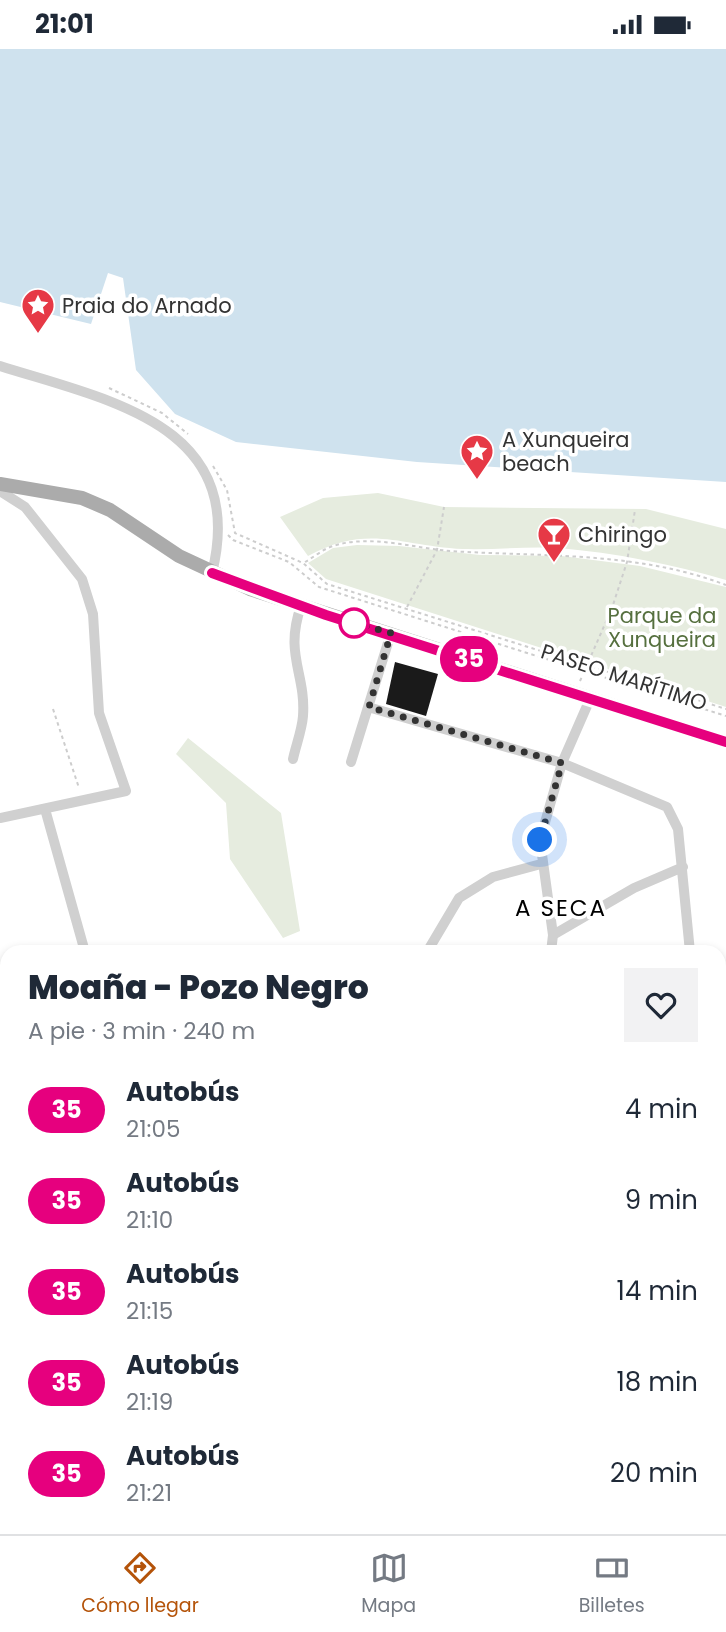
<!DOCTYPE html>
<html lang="es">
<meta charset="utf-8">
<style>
:root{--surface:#fff;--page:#f2f2f3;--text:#1f2937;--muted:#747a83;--line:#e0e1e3;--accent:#b45309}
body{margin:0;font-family:Poppins,sans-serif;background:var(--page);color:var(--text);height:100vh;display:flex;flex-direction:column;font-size:26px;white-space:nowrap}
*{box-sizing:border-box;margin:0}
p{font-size:23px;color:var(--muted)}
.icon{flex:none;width:38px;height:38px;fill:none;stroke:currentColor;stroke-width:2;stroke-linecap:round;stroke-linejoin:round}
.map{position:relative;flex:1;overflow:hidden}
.details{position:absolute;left:0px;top:896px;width:726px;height:590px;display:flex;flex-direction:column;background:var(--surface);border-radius:21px 21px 0 0;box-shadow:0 4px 10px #0003}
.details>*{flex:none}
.badge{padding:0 14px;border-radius:23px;font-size:24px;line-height:46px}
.you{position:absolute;width:35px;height:35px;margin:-18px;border:5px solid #fff;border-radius:50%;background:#1a73e8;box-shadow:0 0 0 10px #1a73e833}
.map>.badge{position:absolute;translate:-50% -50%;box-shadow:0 0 0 4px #fff}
.round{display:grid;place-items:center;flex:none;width:74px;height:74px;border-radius:0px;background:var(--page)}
.headline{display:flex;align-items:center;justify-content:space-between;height:119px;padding:0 28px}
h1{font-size:33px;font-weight:800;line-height:52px}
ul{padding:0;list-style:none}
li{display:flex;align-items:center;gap:21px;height:91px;padding:0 28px}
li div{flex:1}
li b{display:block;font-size:26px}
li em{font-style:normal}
li .badge{min-width:77px;font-weight:700;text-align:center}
.status{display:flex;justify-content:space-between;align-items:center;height:49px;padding:0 35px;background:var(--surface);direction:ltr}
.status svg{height:19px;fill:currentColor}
.dock{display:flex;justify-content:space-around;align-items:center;height:98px;border-top:2px solid var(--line);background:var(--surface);font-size:19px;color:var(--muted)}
.dock a{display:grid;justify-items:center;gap:4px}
.dock .on{color:var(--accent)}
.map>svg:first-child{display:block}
.green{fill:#e6ecdf}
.water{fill:#cfe2ee}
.building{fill:#1a1a1a}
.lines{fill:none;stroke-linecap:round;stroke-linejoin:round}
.path{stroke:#cdcdcd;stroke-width:2;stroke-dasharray:3.5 3.5;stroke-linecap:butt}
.minor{stroke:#d0d0d0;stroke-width:10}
.major{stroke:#ababab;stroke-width:14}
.line-casing{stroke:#fff;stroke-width:16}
.line{stroke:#e6007e;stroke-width:10}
.walk{stroke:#333;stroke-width:7;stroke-dasharray:0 12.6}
.stop-dot{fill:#fff;stroke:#e6007e;stroke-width:3.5}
.labels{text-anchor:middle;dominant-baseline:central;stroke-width:7;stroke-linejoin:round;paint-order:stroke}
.poi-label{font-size:21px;fill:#333;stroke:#fff;text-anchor:start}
.park-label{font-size:21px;fill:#56703f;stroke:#fff}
.street-label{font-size:21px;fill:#333;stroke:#fff}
.neighbourhood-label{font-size:23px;letter-spacing:2px;fill:#000;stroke:#fff}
</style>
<div class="status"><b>21:01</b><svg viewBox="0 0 49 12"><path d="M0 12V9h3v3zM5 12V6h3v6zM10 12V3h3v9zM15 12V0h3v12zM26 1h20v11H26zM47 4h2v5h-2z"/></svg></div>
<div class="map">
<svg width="726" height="1485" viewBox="0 0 726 1485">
<rect width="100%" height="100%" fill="#fff"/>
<path class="green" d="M378 444 444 458 646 460 726 480V531C672 515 615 504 559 499 527 497 495 501 463 500 401 497 368 474 308 507L280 468 323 449Z
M357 496 399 497 480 506 562 507 640 517 726 538V658L326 530 308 514 333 499Z
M188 689 281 764 300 882 283 889 230 810 226 754 176 705Z
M719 1160H726V1307L719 1305Z"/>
<path class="water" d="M0 0H726V433L417 413 236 393 175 365 136 321 123 229 108 224 91 275 0 253Z"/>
<path class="building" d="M395 613 438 625 426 667 386 655Z"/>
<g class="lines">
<path class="path" d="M109 339 162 364 188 385
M213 417 227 441 235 484 303 514 327 535 726 660
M228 486 233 491 289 513 319 538 726 667
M305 513C314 508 323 500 333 497 370 485 413 499 450 502 543 508 636 502 726 536
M407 558 437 501 444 458
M580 632 612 559 627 513 635 461
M53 660 79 739"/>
<path class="minor" d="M0 317C107 351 249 375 212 524
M0 442 25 458 82 530 93 565 99 664 126 742 0 769
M368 658 562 714 667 758 678 780 690 903
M293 710C296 696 302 681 303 667 306 624 284 606 301 557
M351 713 391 584
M45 760 85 903
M553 886 634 839 683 818
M427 903 459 849 493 828 541 815
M551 903 553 886 540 791 562 714 590 650
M719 945 726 947
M719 961 726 960
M719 1057 726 1046
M719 1088 726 1091
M0 1142 7 1159
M0 1186 7 1183
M0 1220 7 1240
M0 1458 8 1485
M719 1470 726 1472
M114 1479 117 1485
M240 1485 248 1479
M462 1485 464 1479
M681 1485 685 1479"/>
<path class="major" d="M0 435 82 449 110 461 179 507 250 540 726 693"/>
</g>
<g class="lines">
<defs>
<path id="line" d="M212 524 326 566 726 693"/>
</defs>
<use href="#line" class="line-casing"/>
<use href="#line" class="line"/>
<path class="walk" d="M354 574 348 572 391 584 369 658 562 714 540 791"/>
</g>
<defs>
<symbol id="sight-pin" viewBox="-11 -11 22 30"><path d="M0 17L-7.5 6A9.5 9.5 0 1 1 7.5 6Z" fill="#e63946" stroke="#fff"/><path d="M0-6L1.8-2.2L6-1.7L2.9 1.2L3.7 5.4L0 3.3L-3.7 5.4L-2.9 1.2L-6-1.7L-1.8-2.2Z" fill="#fff"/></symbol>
<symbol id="bar-pin" viewBox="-11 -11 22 30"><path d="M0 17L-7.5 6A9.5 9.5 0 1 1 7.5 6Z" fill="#e63946" stroke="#fff"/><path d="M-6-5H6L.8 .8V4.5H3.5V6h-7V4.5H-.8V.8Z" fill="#fff"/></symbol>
</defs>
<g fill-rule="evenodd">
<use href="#sight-pin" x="19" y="237" width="38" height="52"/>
<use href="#sight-pin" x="458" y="383" width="38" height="52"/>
<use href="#bar-pin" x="535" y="466" width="38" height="52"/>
</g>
<circle class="stop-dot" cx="354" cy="574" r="14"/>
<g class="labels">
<g class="poi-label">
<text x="62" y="256">Praia do Arnado</text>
<text x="502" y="390">A Xunqueira<tspan x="502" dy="24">beach</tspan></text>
<text x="578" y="485">Chiringo</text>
</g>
<g class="park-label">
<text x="662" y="566">Parque da<tspan x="662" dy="24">Xunqueira</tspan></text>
</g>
<g class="street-label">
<text transform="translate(624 628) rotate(18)">PASEO MARÍTIMO</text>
</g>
<g class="neighbourhood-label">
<text x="561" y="859">A SECA</text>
</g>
</g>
</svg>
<div class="you" style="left:540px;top:791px"></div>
<b class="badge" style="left:469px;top:610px;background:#e6007e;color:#fff">35</b>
<section class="details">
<div class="headline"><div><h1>Moaña - Pozo Negro</h1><p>A pie · 3 min · 240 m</p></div><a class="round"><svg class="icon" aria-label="heart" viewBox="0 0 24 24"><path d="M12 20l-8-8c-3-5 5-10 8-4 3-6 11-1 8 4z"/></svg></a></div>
<ul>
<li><span class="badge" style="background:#e6007e;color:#fff">35</span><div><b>Autobús</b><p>21:05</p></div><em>4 min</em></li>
<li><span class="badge" style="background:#e6007e;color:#fff">35</span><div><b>Autobús</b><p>21:10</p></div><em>9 min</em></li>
<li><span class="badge" style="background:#e6007e;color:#fff">35</span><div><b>Autobús</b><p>21:15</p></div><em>14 min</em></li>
<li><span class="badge" style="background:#e6007e;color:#fff">35</span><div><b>Autobús</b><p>21:19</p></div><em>18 min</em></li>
<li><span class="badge" style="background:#e6007e;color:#fff">35</span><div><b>Autobús</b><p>21:21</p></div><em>20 min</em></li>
</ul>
</section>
</div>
<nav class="dock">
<a class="on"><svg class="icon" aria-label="directions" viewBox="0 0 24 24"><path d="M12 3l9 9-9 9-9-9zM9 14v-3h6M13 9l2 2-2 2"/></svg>Cómo llegar</a>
<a><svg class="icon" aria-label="map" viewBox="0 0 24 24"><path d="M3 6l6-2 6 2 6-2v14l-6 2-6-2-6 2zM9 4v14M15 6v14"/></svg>Mapa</a>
<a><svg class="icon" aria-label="tickets" viewBox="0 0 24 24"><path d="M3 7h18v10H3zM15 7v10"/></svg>Billetes</a>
</nav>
